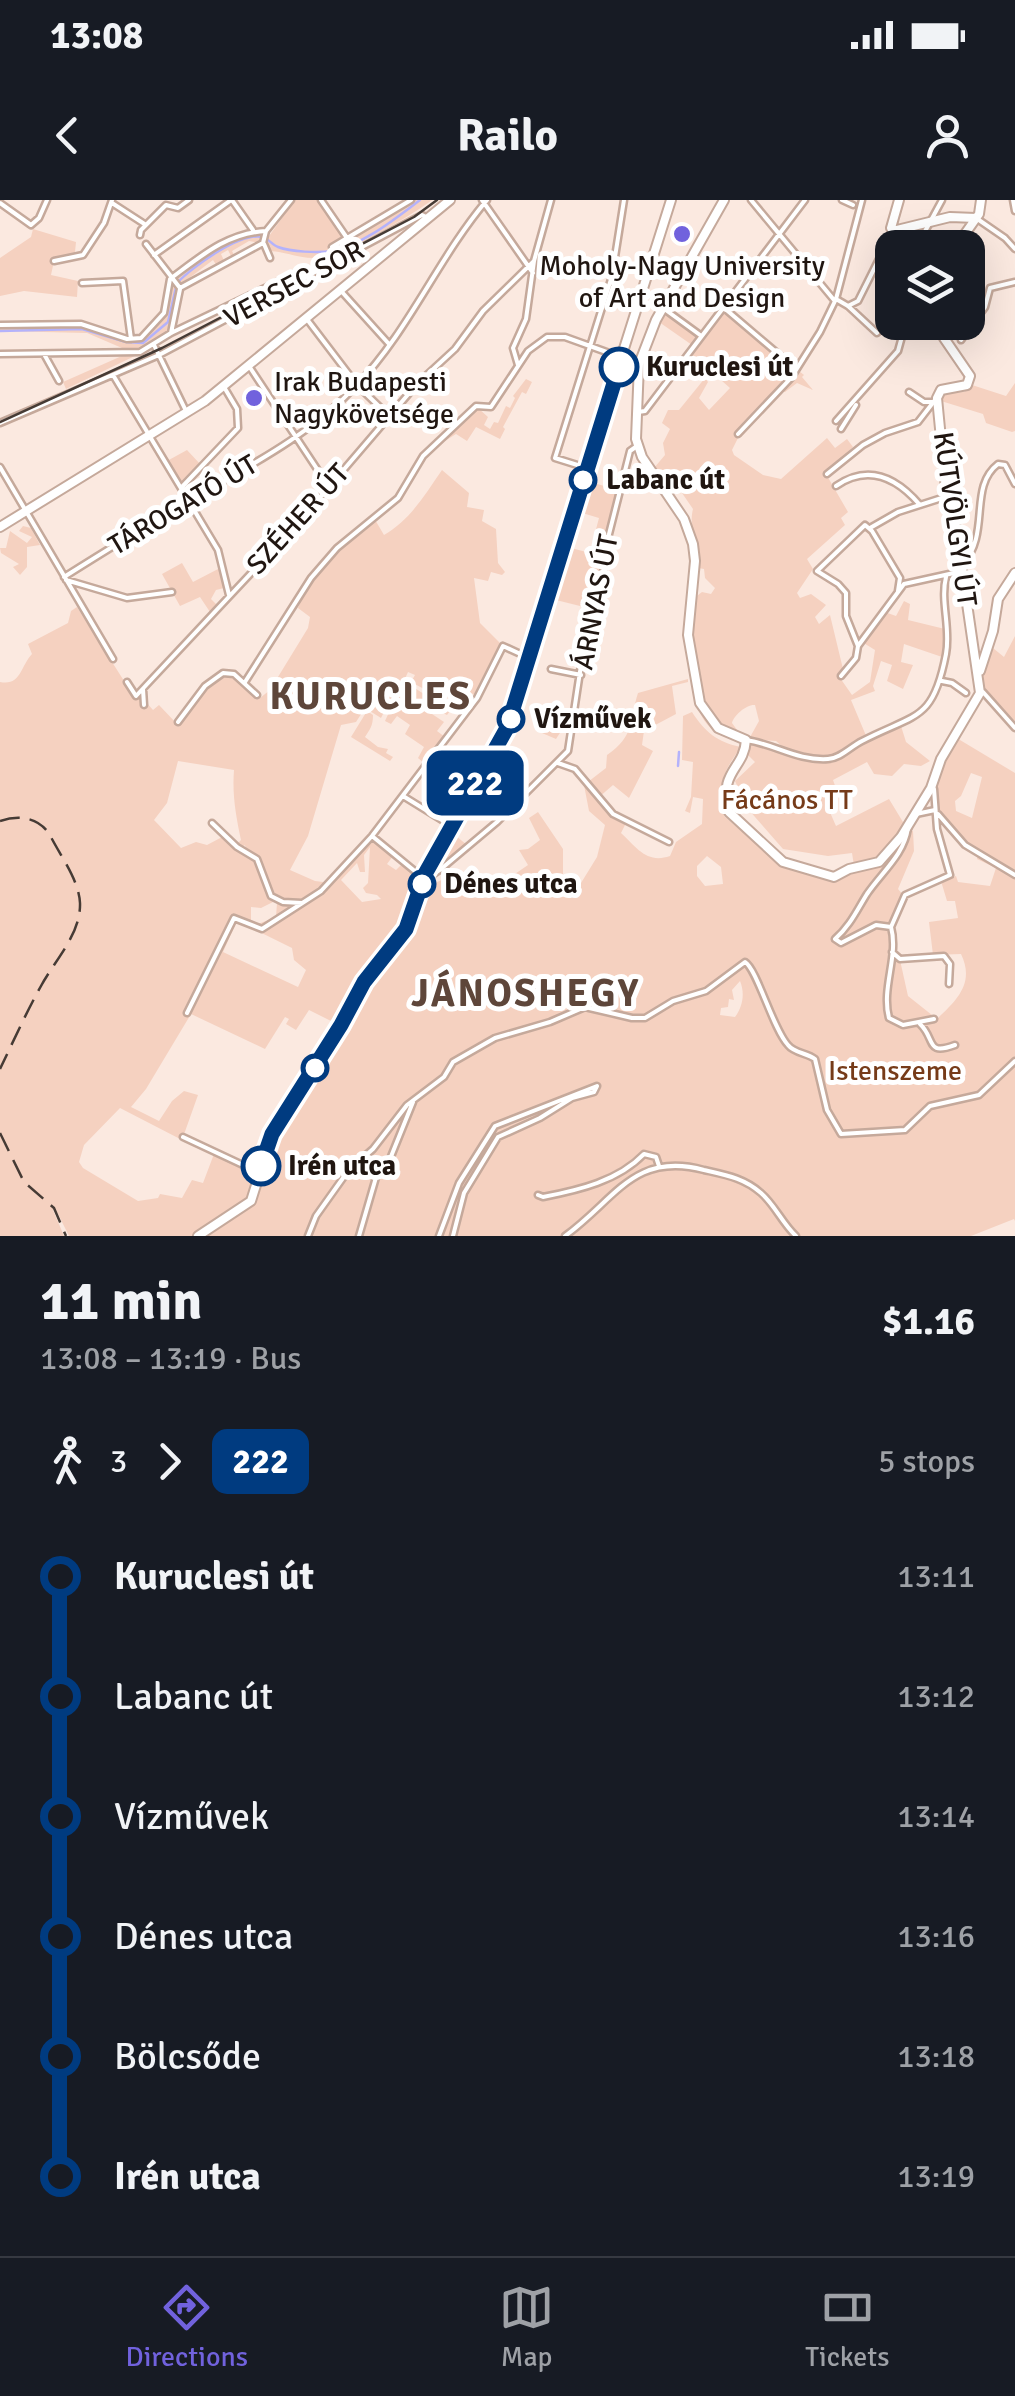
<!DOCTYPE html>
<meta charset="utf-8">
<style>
:root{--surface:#171b24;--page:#20242c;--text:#f1f3f6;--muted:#9ea1a6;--line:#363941;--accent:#7162dd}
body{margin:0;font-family:Signika,sans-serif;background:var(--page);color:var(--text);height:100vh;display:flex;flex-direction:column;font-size:38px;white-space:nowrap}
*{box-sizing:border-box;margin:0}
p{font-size:32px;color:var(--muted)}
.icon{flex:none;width:55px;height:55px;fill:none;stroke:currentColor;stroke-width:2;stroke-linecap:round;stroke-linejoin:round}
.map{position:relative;height:1036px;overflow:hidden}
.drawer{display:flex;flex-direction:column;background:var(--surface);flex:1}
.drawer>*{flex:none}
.badge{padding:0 20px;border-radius:15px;font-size:35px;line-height:65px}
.controls{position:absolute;left:875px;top:30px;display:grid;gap:20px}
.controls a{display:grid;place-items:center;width:110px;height:110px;border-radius:20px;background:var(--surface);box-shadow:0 10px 40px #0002;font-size:50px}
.map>.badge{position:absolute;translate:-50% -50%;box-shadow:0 0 0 5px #fff}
.legs{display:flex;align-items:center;gap:15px;height:110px;padding:0 40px;font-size:32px}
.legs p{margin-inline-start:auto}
.overview{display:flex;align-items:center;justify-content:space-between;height:170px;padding:0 40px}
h1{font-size:55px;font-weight:800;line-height:75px}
ul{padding:0 40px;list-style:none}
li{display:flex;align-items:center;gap:35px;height:120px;font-size:38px}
li i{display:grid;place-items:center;width:15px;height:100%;margin:0 12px;background:currentColor}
li i::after{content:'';width:25px;height:25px;margin:-12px;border:8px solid;border-radius:50%;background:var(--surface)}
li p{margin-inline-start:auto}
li:first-child i{background:linear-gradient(#0000 50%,currentColor 0)}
li:last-child i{background:linear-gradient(currentColor 50%,#0000 0)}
.status{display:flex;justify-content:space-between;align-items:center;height:70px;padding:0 50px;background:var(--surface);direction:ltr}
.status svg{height:28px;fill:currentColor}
header{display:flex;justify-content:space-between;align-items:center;height:130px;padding:0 40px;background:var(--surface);font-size:45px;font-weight:800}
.tab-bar{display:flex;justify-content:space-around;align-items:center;height:140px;border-top:2px solid var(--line);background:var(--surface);font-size:28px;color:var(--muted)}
.tab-bar a{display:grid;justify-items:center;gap:5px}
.tab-bar .selected{color:var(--accent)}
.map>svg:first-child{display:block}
.green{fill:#f5d1c0;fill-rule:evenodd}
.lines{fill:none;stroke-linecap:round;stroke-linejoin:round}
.stream{stroke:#b4b2fb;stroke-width:2.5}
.street-casing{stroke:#c5a99b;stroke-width:9}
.secondary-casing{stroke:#c5a99b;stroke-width:12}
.street{stroke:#fff;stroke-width:4}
.secondary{stroke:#fff;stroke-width:8}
.tram{stroke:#463b35;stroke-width:2.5}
.rail{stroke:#463b35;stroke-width:2.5;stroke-dasharray:20 10;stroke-linecap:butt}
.line-1-casing{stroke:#fff;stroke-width:22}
.line-1{stroke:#003b80;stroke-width:15}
.poi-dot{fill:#7162dd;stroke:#fff;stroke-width:4}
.stop-1-dot{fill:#fff;stroke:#003b80;stroke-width:5}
.labels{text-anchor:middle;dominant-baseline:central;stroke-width:10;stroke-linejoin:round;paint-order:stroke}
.poi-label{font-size:28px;fill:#201611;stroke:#fff}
.street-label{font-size:28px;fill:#201611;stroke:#fff}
.stop-label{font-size:28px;font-weight:bold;fill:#201611;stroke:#fff;text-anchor:start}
.park-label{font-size:28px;fill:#763b19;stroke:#fff}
.district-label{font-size:38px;font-weight:bold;letter-spacing:2.5px;fill:#5e463a;stroke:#fff}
</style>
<div class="status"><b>13:08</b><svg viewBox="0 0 49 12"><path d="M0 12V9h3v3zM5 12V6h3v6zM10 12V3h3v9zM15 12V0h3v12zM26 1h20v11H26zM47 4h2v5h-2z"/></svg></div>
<header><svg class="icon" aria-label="back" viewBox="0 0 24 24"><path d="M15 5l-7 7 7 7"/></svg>Railo<svg class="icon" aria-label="person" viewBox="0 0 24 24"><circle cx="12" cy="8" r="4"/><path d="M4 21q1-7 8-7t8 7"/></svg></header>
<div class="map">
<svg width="1015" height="1036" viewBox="0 0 1015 1036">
<rect width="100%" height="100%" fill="#fbe9e0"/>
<path class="green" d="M295 0H319L345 39 334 49 414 0H432C410 17 340 57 314 58 298 58 282 51 269 51L264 43Z
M33 29 76 42 75 52 84 51 54 61 51 75 78 81 77 97 24 91 0 96V58L31 37Z
M251 32H265L261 43 249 41 232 51 235 57 232 58 228 50 221 54 225 63 217 66 213 60 180 85 174 80 210 52Z
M172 82 178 88 171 127 153 144 129 151 87 133 0 131V126C27 123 62 120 88 127 107 132 121 142 141 140L166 114Z
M722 109 782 159 770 173 776 179 789 167 794 169V175L799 171 804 175 802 177 813 190 797 183 785 192 778 189 746 222 732 250 734 255 763 275 781 279 827 238 835 248 847 239 853 247 826 274 848 312 841 318 845 325 807 359 813 369 797 393 800 398 811 394 826 405 815 417 819 424 830 415 843 469 838 475 852 495 870 482 875 450 862 442 882 411 896 416 904 401 910 404 908 420 949 430 945 458 904 444 901 462 913 465 903 489 887 481 892 465 881 461 873 486 875 491 851 500 867 538 901 526 906 542 930 561 921 566 904 564 892 576 874 574 867 562 833 580 838 594 825 601 836 626 889 599 906 627 913 631 914 651 898 689 904 696 891 726 890 755 900 760 908 796 937 819C957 800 975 783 961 754L933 755 929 722 958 718 955 701H947L941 681 956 676 958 682 990 686 996 668 977 659 978 654C926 613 927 593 955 537L1015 573V1021L1014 1019 971 1036H69L55 1008 53 1010 64 1036H0V482C21 486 20 467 32 454L28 444 68 423 71 411 77 407 133 495 145 485 146 502 153 510 159 505 177 524 203 491 225 474 240 481 260 498 270 490 308 428 310 417 298 408C312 368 342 344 374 318L384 335C410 320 424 296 442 270L469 293 467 307 484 310 482 321 496 329 498 363 505 372 502 375 491 372 488 381 474 378 480 423 503 446 476 496 455 483 447 490 441 491 428 483 424 489 411 482 415 475 408 472 404 481 450 511 447 515 435 509 432 514 444 522 437 531 445 537 425 564 418 558 424 547 405 534 410 525 397 516 391 524 385 521 392 506 389 502 381 518 365 508 356 522 341 525 308 636 290 670 315 681 331 683 372 639 393 656 387 664 396 670 402 664 421 680 432 678 435 683 448 677 453 684 509 678 528 665 519 650 528 649 540 640 529 618 538 612 563 649V674L581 683 597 657 605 625 589 611 584 585 606 568 607 555C635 536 629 521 638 493L688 479V482L672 486 676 514 644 531 642 545 653 551 629 598 613 585 598 598 615 618 626 623 621 633C637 648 647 664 670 656L676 642 702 624 703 599 693 597 690 613 685 611 691 597 693 562 682 560 683 516 692 512C705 532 717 542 741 547 721 575 719 583 724 616L784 668 836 682 855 672 852 653 828 656 783 649 748 609 735 581 755 562 746 553 751 542 783 552 784 548 776 541 749 539 759 521 755 505C747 504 734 515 732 523L740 534 739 541C688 531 696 488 691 448L695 445 690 434 693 399 702 392 711 394 715 388 705 378 704 369 698 368C699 347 688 329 693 309L682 293 672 294 654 268 665 255 663 243 670 229 662 223 668 210H679L705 178 708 182 699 198 709 210 730 188 689 152ZM178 561 234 570C232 595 236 616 241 640L238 643 243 647 245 645 246 651 224 636 207 645 196 642 181 648 154 620 167 603ZM971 573 982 577 972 618 956 611 955 601 961 596ZM370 647 368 683 363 688 366 693 377 695 381 699 362 702 341 680 357 663 360 672H365L364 655ZM707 656 721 667 723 684 705 686 697 676V666ZM273 702 277 703 276 717 258 724 251 720V707L261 708ZM237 721 292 748 294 760 306 770 298 787 223 752ZM740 781C745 793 743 806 735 817L720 815 721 808 728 807 729 799 734 800 732 790ZM309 810 337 824V839L274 935 263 966 259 964 256 973 214 954 203 983 192 980 182 998 160 994 158 998 138 1001 83 968 79 962 84 945 120 908 182 940 198 895 184 891 172 901 159 921 131 907 146 889 191 814 265 849 285 817 289 819 286 824 296 830Z
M666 111 700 135 692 145 659 122Z
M139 154 66 189 63 182 124 155Z
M526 179 532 182 526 194 522 192 503 227 505 229 500 239 476 227 467 241 456 234 445 241 443 239 478 208 488 217 484 225 490 229 494 222 498 223 506 206 510 208 515 198 513 196Z
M1015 183V231L1012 232 986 223 983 214 941 201 944 193 964 192 972 185 1006 196Z
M187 250 201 265 181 283 167 261Z
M587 281 618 290 606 336 595 333 599 318 579 312Z
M23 326 31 328 40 345 27 347V367L20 375 13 367 19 364 1 353 0 348H6L10 331 27 343 32 337 19 331Z
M567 347 602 356 600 403 596 410 552 399Z
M182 363 193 382 220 368 224 388 216 390 211 399 217 405 210 412 200 397 180 406 162 374Z
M1015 436V524L1014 526C985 494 974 489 988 444L1004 457Z
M367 511 373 515C373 526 370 529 365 537L378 547 388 549 386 553 393 557 390 561 351 537Z
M542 511 562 517 567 522 556 539 542 533 546 527H540L537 515Z
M450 631 467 645 431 673 429 671Z"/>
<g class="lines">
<path class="stream" d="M0 131 82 129 126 142 143 143 168 122 177 83C191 68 243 29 265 38 269 40 273 45 278 47 291 52 318 53 332 51 363 45 396 18 420 0
M678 566 679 552"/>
<defs>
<path id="street" d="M232 0 253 30
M321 0 347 38
M482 0 533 73
M751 0 834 100
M842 0 853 5
M1013 0 1015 11
M0 3 31 25 39 18 47 0
M112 3 146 25
M976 18 1005 38 1015 49
M140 35 141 30 166 5 178 8 189 0
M146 44 180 88
M264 44 270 58
M332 47 411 0
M916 48 942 0
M154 55 231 0
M54 61 83 55 104 23 112 0
M82 83 123 81 131 139
M180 88 263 43 266 31
M342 92 389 144
M836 99 848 106 877 133
M848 106 858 101 893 31
M723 107 796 169
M663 108 700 135
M306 118 357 185 389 216
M0 125 81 124 127 139 141 138 164 113 170 79C201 56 227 33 266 31L291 0
M171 133 180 89
M961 140 985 107 990 88 1015 82
M154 145 187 213
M0 154 140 152 171 133 296 73
M44 154 59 181
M518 165 513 148 526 119 534 61 551 0
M249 166 329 287
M113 175 218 350 229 395
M909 192 924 202H932
M638 212 645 211 805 0
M836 221 898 151 906 122
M0 223 159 155 422 15 428 18
M841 229 856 205
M738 234 791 178 820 132 836 99 862 0
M0 267 113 459
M587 268 555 258 612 76 624 0
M827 274 863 245 885 233 918 222 935 200
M836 286C868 264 896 277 920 305
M181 288 238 228 237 209 224 187
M870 328 898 312 948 296
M963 364C991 333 968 287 998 264L1005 265 1015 284
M64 377C107 350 150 323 194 298 251 265 310 235 356 186 409 131 438 58 487 0
M66 380 127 398 172 392
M898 391 900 378 872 331 865 325 817 371 838 384 846 393V416L858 446 904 384 963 371
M551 469 581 475
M841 476 856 458 858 446
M942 481 952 483 966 493
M127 482 136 496 299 322 417 184 455 149 483 111 534 61
M245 482 311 378 337 348 398 298 423 256 476 206 491 207 528 151 547 137H565L637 163
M143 489 144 505
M983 492 1015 528
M178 522 205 486 223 473 234 474 257 495
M746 540C775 544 797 561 828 559 841 558 850 547 862 541 916 513 933 522 946 454 951 428 940 401 946 377
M558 563 575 569 613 614 669 642
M403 596 450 625
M916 614 935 610
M938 614 965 645 1015 675
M212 623 237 647 257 659 271 696 283 702 302 703
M372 636 422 677
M425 674 432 675 441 669 497 622 568 551 585 439 601 403 605 350 630 251 637 246
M891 727 905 695 950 675 937 629 934 589
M835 739 841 743 876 725 891 727C899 756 881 788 889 818L903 825 934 819
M835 739C850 726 857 710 867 694 882 672 904 655 908 628
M892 752 900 759 944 756 950 764 949 784
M187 813 234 718 262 729 321 691 372 636 477 498 503 446 527 457
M920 824C936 839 925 856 955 845
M183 937 260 973
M538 995 543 997C579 990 618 981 644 954L656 957 659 966
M308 1036 316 1016 348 971 373 949 407 905 444 877 453 862 495 838 550 822 585 807 632 818H645L673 801 706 791 745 762C757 769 773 829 788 845 794 853 807 853 815 859L827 910 841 934 905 930 930 906 979 895 1015 861
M359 1036 377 974 390 959 413 902
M439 1036 459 983 495 926 597 886 594 892 572 898 540 918 498 937 464 993 453 1036
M565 1036C615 1000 634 951 704 970 726 975 744 978 761 993 775 1005 782 1023 796 1036"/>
<path id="secondary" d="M724 0 656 120 639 164 636 239 642 257 684 319 693 344 695 361 688 435 700 503 718 528 746 540C744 570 718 570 729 612L783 662 834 677 849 669 879 662 901 637 931 588 941 559 980 493
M899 0 891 28 893 31 950 17 976 18
M955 48 979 14 981 0
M942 122 944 138 970 176 967 185 941 190 937 198 946 290 956 328 980 493
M0 327 205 201 450 0
M980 471 993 431 998 399 1015 373
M198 1036 251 1001 272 934 341 825 364 781 403 732 425 674 507 528 534 433 671 0"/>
</defs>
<use href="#street" class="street-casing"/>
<use href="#secondary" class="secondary-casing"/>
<use href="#street" class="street"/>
<use href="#secondary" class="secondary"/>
<path class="tram" d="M0 222 162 148 414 17 437 0"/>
<path class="rail" d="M0 621C21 614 42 618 52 639 62 658 79 681 80 703 81 734 55 760 41 786 26 813 13 842 0 869
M0 933 24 982 54 1008 66 1036"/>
</g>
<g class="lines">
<defs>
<path id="line-1" d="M261 966 272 934 341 825 364 782 406 729 425 674 507 528 619 167"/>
</defs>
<use href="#line-1" class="line-1-casing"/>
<use href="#line-1" class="line-1"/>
</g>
<g class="poi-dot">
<circle cx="682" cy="34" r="10"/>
<circle cx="254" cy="198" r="10"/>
</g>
<g class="stop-1-dot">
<circle cx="619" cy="167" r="18"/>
<circle cx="583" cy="280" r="12"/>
<circle cx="511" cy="519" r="12"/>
<circle cx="422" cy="684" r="12"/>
<circle cx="315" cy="868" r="12"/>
<circle cx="261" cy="966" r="18"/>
</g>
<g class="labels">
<g class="poi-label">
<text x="682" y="66">Moholy-Nagy University<tspan x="682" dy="32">of Art and Design</tspan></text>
<text x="274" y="182" text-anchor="start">Irak Budapesti<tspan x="274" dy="32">Nagykövetsége</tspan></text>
</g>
<g class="street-label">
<text transform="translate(294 84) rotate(-28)">VERSEC SOR</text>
<text transform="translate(183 305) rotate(-31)">TÁROGATÓ ÚT</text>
<text transform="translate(298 319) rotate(-48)">SZÉHER ÚT</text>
<text transform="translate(955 319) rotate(82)">KÚTVÖLGYI ÚT</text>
<text transform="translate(596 402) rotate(-79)">ÁRNYAS ÚT</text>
</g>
<g class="stop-label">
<text x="646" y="167">Kuruclesi út</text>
<text x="606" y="280">Labanc út</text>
<text x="534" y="519">Vízművek</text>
<text x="444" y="684">Dénes utca</text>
<text x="288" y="966">Irén utca</text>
</g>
<g class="park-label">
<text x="787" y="600">Fácános TT</text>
<text x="895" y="871">Istenszeme</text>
</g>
<g class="district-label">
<text x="371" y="496">KURUCLES</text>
<text x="526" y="793">JÁNOSHEGY</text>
</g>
</g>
</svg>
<div class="controls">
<a><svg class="icon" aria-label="layers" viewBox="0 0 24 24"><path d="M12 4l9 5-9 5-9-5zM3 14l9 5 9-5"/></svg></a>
</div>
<b class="badge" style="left:475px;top:583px;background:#003b80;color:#fff">222</b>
</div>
<section class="drawer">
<div class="overview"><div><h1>11 min</h1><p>13:08 – 13:19 · Bus</p></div><b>$1.16</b></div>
<div class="legs"><svg class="icon" aria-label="walk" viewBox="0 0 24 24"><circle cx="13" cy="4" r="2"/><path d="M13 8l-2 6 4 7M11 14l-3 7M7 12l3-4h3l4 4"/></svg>3<svg class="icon" aria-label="forward" viewBox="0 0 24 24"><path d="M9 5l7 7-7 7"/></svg><b class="badge" style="background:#003b80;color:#fff">222</b><p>5 stops</p></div>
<ul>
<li><i style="color:#003b80"></i><b>Kuruclesi út</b><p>13:11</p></li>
<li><i style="color:#003b80"></i><span>Labanc út</span><p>13:12</p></li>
<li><i style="color:#003b80"></i><span>Vízművek</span><p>13:14</p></li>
<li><i style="color:#003b80"></i><span>Dénes utca</span><p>13:16</p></li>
<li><i style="color:#003b80"></i><span>Bölcsőde</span><p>13:18</p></li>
<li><i style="color:#003b80"></i><b>Irén utca</b><p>13:19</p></li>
</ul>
</section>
<nav class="tab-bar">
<a class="selected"><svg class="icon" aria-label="directions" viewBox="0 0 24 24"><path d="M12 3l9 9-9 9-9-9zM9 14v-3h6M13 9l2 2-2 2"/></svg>Directions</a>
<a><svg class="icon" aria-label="map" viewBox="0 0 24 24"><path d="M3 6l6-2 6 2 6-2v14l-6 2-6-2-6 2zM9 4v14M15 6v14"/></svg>Map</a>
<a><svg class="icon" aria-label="tickets" viewBox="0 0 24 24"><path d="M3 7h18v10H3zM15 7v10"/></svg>Tickets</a>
</nav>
